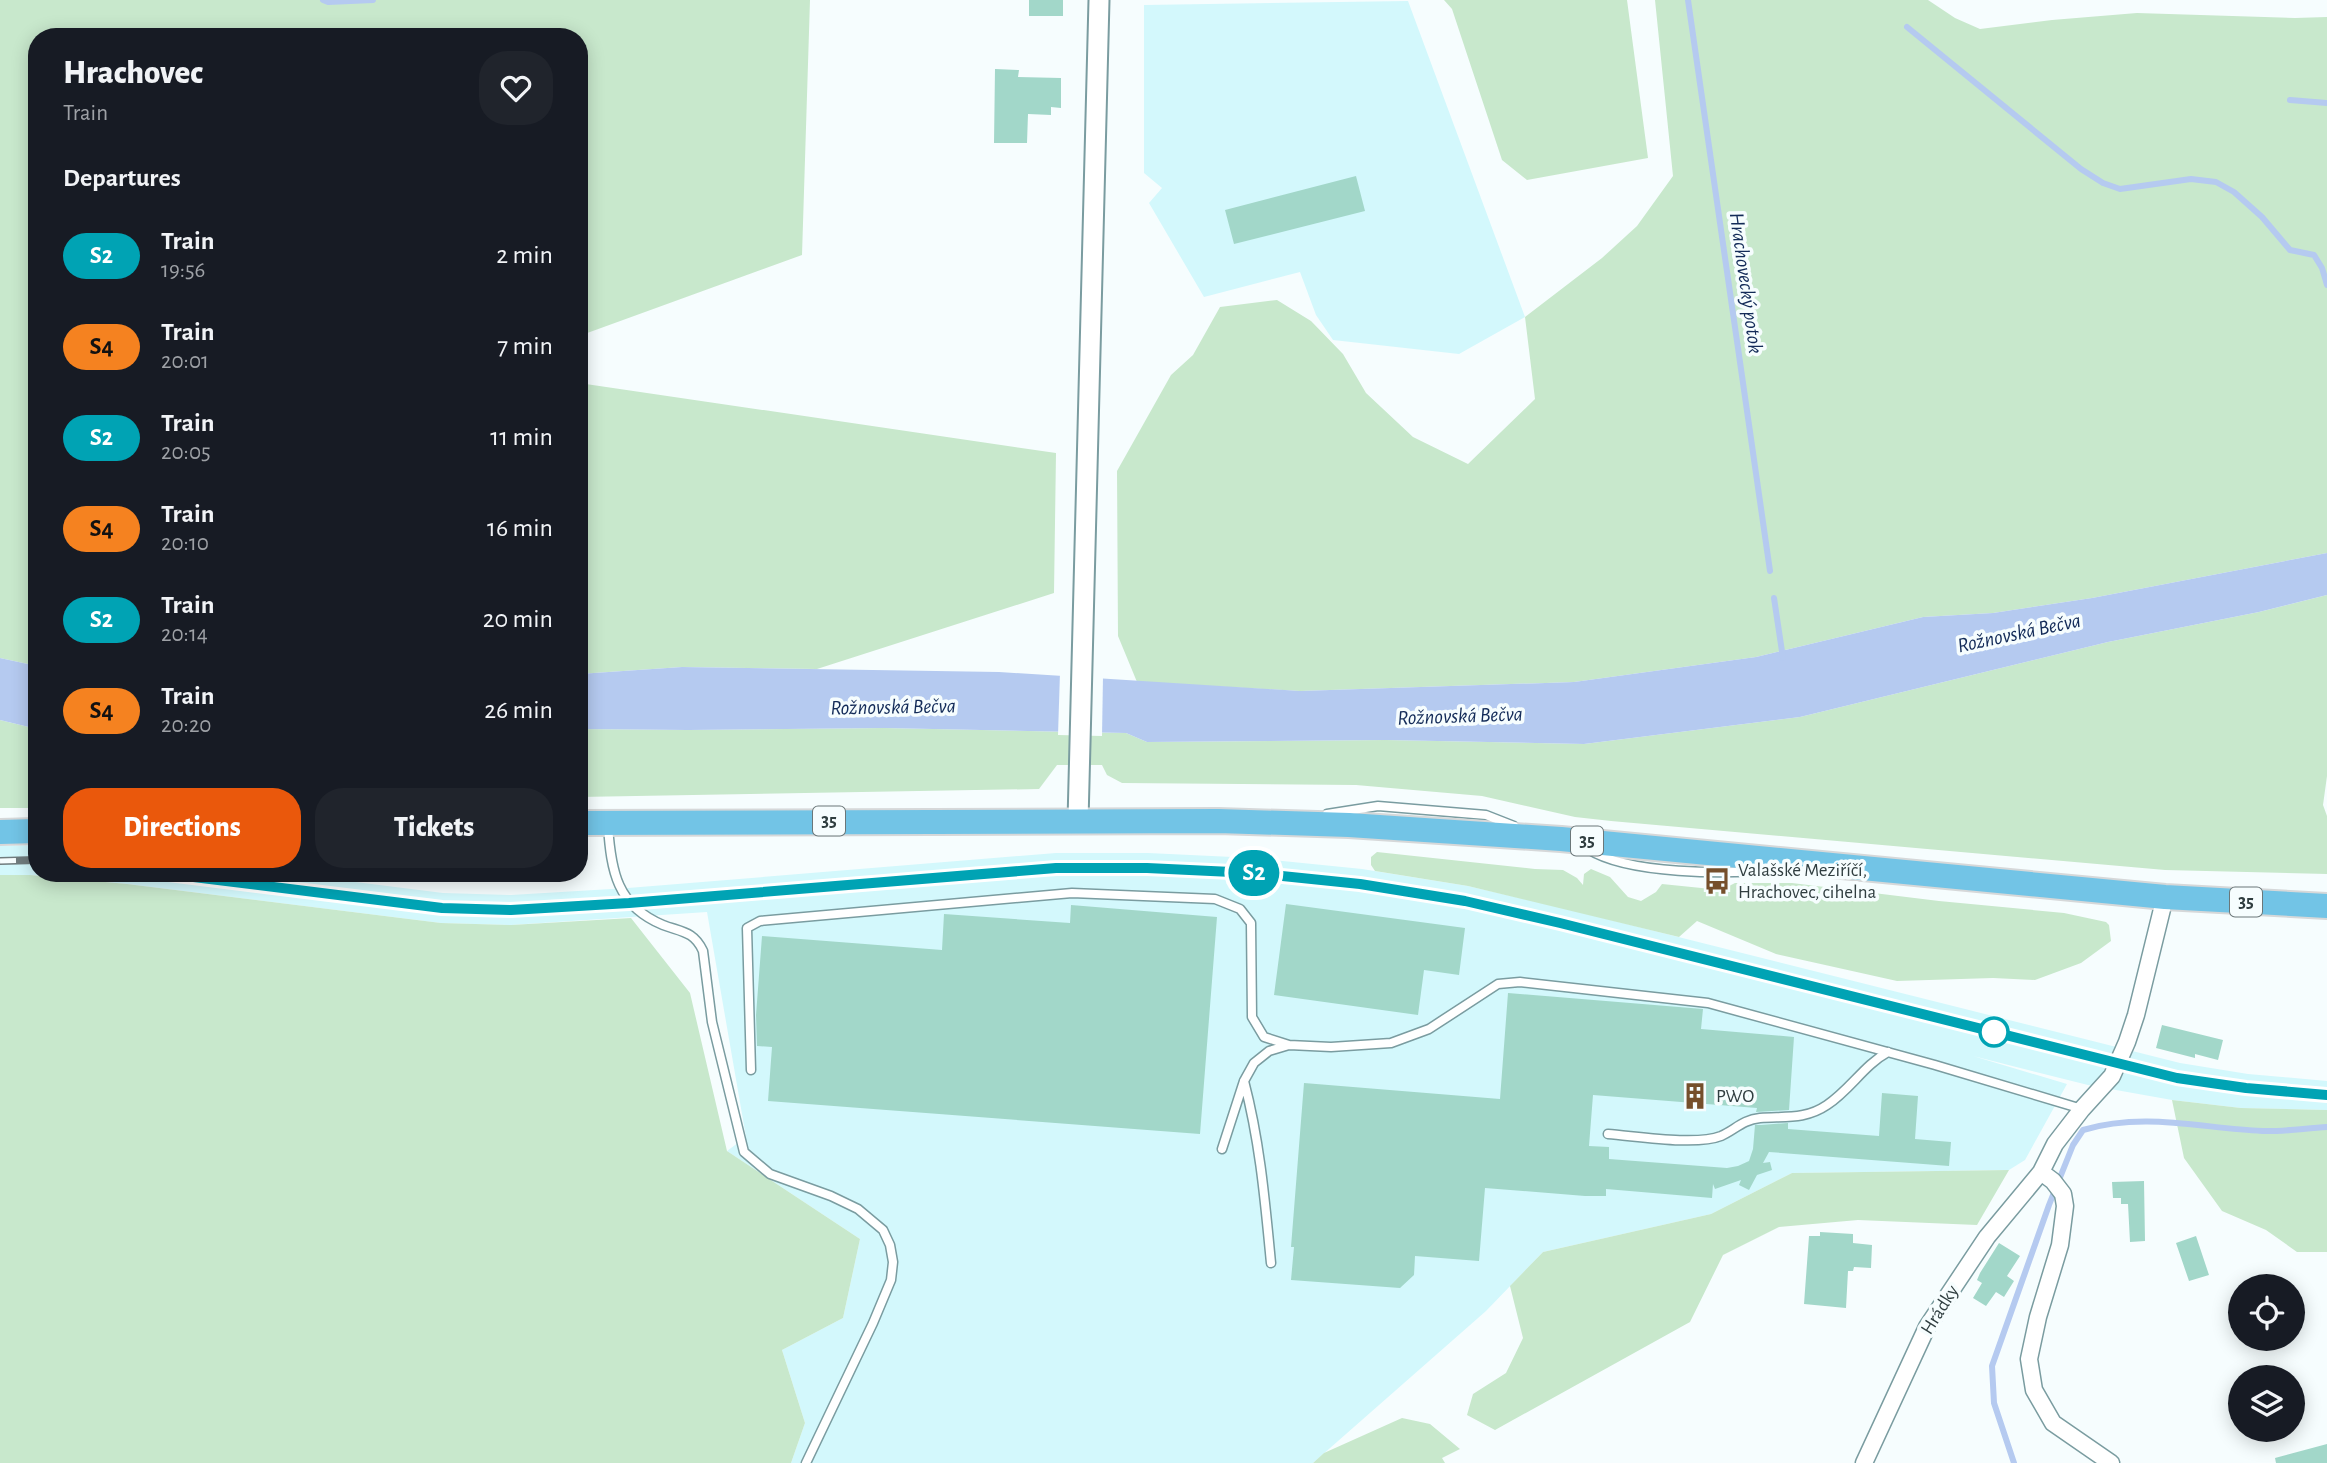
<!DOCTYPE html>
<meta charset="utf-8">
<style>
:root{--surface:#171b24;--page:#20242c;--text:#f1f3f6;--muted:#9ea1a6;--accent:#ea580c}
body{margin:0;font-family:"Alegreya Sans",sans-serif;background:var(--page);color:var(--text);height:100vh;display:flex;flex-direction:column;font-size:26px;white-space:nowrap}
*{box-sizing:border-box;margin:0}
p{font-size:23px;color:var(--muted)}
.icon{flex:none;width:38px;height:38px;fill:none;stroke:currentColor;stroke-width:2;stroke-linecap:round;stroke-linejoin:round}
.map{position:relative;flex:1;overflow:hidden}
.sheet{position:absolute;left:28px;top:28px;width:560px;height:854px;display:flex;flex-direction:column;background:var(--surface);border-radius:28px;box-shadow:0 4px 18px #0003}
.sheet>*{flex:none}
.badge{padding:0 14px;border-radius:23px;font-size:24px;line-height:46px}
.controls{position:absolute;left:2228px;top:1274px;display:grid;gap:14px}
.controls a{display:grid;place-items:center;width:77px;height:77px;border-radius:50%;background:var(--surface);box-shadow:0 4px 18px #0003;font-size:35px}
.map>.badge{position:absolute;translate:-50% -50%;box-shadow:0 0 0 4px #fff}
h2{padding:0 35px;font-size:26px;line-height:63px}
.round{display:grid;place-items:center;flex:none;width:74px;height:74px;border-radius:28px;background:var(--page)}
.head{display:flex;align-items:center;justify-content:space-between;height:119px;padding:0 35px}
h1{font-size:33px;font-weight:800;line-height:52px}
.cta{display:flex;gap:14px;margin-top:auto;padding:14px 35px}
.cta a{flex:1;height:80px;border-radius:28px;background:var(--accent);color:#fff;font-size:28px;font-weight:800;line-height:80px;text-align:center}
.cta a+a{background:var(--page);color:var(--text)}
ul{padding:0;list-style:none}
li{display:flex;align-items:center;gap:21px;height:91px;padding:0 35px}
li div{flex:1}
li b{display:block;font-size:26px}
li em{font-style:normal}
li .badge{min-width:77px;font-weight:700;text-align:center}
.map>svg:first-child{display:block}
.built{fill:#d3f8fc}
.green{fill:#c8e8cc}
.water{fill:#b5caf0}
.pier{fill:#f6fdfe}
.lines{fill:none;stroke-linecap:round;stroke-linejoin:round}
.stream{stroke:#b5caf0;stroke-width:6}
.building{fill:#a2d7c9}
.service-casing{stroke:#7a9ca0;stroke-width:11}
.minor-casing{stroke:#7a9ca0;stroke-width:19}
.tertiary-casing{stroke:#7a9ca0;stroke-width:23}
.primary-casing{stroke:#d6d8d9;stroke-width:28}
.service{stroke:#fff;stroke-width:8}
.minor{stroke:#fff;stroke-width:16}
.tertiary{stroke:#fff;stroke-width:19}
.primary{stroke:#72c4e6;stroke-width:24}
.rail-casing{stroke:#707c7e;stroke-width:8}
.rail{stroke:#f6fdfe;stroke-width:5;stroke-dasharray:16;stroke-linecap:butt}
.line-casing{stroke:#fff;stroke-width:16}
.line{stroke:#00a3b4;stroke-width:10}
.stop-dot{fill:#fff;stroke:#00a3b4;stroke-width:3.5}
.labels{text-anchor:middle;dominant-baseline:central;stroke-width:7;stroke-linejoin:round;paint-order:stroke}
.shield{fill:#f6fdfe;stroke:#6b7779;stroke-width:2}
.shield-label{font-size:18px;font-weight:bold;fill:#303e40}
.poi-label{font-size:19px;fill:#303e40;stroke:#f6fdfe;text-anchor:start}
.street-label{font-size:19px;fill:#303e40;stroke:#f6fdfe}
.water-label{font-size:21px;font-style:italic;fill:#132b58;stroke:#f6fdfe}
</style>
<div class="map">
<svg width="2327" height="1463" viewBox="0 0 2327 1463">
<rect width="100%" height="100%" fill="#f6fdfe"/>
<path class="built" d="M1408 1 1525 317 1459 354 1333 340 1316 315 1300 272 1204 297 1149 203 1162 188 1144 173V5Z
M37 845V873H284L443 893 511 895 628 888 1056 853H1148L1254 858 1362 869 1468 886 1563 908 2180 1063 2248 1074 2327 1081V1110L2241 1108 2172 1100 2088 1085 1973 1056 2067 1084 2025 1160 2009 1170 1792 1173 1711 1214 1543 1252 1486 1311 1313 1463H791L805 1423 782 1350 843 1318 860 1239 727 1151 746 1137 707 912 511 925 441 923 127 884 30 875H0V846Z"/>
<path class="green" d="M0 0H810L802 255 579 336V37H37V666L0 658Z
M1444 0H1627L1648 158 1527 180 1502 160 1452 9Z
M1655 0H1928L1955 18 1980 29 2052 20 2137 13 2295 18 2327 17V553L2092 598 1993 613 1923 617 1756 657 1574 682 1300 691 1137 682 1118 636 1117 471 1171 375 1193 355 1220 307 1277 300 1311 321 1343 354 1366 393 1413 437 1468 464 1535 399 1525 317 1602 258 1637 226 1673 176Z
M579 383 1056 453 1054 593 817 669 682 667 579 674Z
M2327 595V776L2323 805 2327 816V874L2165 870 1611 821 1575 817 1482 796 1356 785 1122 783 1107 775 1102 765H1057L1039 789 579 797V729L688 730 884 728 1126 733 1147 742 1386 740 1584 744 1800 717 2108 642 2259 612Z
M0 720 37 729V808H0Z
M1377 852 1535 869 1563 870 1577 878 1583 885 1584 874 1591 869 1610 877 1628 897 1641 901 1656 892 1662 884 1721 890 1735 883H1792L1939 901 2064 913 2106 922 2109 925 2111 941 2081 963 2035 980 1993 978 1897 981 1776 954 1697 921 1679 937 1468 886 1375 871 1371 865V857Z
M0 875H30L127 884 441 923 511 925 631 918 690 993 727 1151 860 1239 843 1318 782 1350 805 1423 791 1463H0Z
M2172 1100 2241 1108 2327 1110V1252H2297L2266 1230 2222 1211 2184 1158Z
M2009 1170 1977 1225 1858 1220 1779 1227 1723 1255 1690 1322 1495 1430 1467 1415 1473 1394 1506 1373 1523 1338 1510 1286 1543 1252 1711 1214 1792 1173Z
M1402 1418 1430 1424 1460 1449 1442 1458 1445 1463H1313L1324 1453Z"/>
<path class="water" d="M2327 553V595L2259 612 2108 642 1800 717 1584 744 1386 740 1147 742 1126 733 884 728 688 730 579 729V674L682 667 999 672 1300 691 1574 682 1756 657 1923 617 1993 613 2092 598Z
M0 658 37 666V729L0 720Z"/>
<path class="pier" d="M1060 673 1103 676 1102 736 1058 735Z"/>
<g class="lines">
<path class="stream" d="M323 0 328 2 373 0
M1688 0 1770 571
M1907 27 2081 169 2103 183 2120 189 2191 179 2216 182 2234 192 2262 217 2290 250 2314 255 2322 268 2327 285
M2290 100 2327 103
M1774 598 1783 658
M2014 1463 1994 1403 1992 1366 2049 1205 2073 1145 2083 1130C2144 1112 2200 1128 2262 1131 2283 1132 2306 1128 2327 1127"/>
</g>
<path class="building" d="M1029 0H1063V16H1029Z
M995 69 1019 70 1018 77 1061 78V108L1051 107V115L1028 114 1027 143H994Z
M1356 176 1365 211 1234 244 1225 210Z
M1286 904 1465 928 1459 975 1424 970 1418 1015 1274 995Z
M1071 905 1217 917 1200 1134 768 1101 772 1047 757 1046 756 1015 762 936 942 950 944 914 1070 923Z
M1508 993 1703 1009 1701 1029 1794 1037 1789 1110 1756 1112 1757 1108 1593 1095 1589 1146 1609 1147V1159L1727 1168 1738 1166 1749 1161 1753 1149 1755 1125H1761L1788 1123V1129L1879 1136 1882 1093 1918 1096 1915 1139 1951 1142 1949 1166 1769 1152 1763 1163 1770 1162 1772 1170 1757 1175 1749 1190 1739 1185 1741 1180 1715 1189 1713 1184 1712 1198 1606 1189V1196H1585L1485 1188 1479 1261 1415 1256 1414 1275 1400 1288 1291 1280 1294 1247H1291L1304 1083 1500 1099Z
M2162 1025 2223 1040 2218 1060 2195 1054V1058L2156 1048Z
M2144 1181 2145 1241 2130 1242 2128 1204H2121V1198H2113L2112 1182Z
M1820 1232 1853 1234V1243L1872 1245 1871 1268 1854 1267 1853 1271H1848L1846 1308 1804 1304 1809 1236H1820Z
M2196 1236 2209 1275 2189 1281 2176 1243Z
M1999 1243 2020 1256 2007 1276 2014 1281 2004 1297 1996 1292 1986 1306 1973 1298 1982 1283 1977 1280 1980 1273Z
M2327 1444V1463H2276L2275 1458Z"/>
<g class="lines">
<defs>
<path id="service" d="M1327 814 1378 806 1486 815 1514 826
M608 826C611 871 617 906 663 925 681 932 694 931 703 951L712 1022 744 1152 770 1174 831 1196 858 1209 883 1230 890 1245 893 1262 891 1280 873 1323 806 1463
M1588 849C1628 875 1727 874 1775 870
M751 1070 747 928 760 921 1072 893 1215 899 1240 909 1251 923 1252 1017 1264 1037 1289 1045
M1244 1081C1260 1142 1265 1201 1271 1263
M1608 1134C1636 1136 1696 1146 1721 1136 1735 1130 1742 1120 1760 1118 1784 1116 1805 1120 1827 1105 1850 1090 1864 1065 1888 1052
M1222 1149 1244 1081 1254 1063 1269 1051 1289 1045 1331 1047 1391 1043 1429 1029 1498 984 1520 982 1708 1003 1935 1065 2082 1109"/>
<path id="minor" d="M2041 1172 2053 1181 2063 1194 2065 1206 2060 1245 2038 1317 2029 1359 2034 1390 2053 1423 2111 1463
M1864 1463 1927 1327 1987 1237 2041 1172 2055 1144 2082 1109 2112 1076 2127 1042 2136 1015 2165 897"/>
<path id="tertiary" d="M1078 821 1099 0"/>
<path id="primary" d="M579 823 1218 821 1349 825 1561 839 2165 897 2327 906
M0 832 37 831"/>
</defs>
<use href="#service" class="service-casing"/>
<use href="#minor" class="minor-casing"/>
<use href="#tertiary" class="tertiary-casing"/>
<use href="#primary" class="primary-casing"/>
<use href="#service" class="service"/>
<use href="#minor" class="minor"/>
<use href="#tertiary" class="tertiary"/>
<use href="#primary" class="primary"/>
<defs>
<path id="rail" d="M0 861 37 860
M161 873 442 908 511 910 630 903 1056 868H1147L1253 873 1360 884 1465 901 1560 923 2177 1078 2246 1089 2327 1095"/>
</defs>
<use href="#rail" class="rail-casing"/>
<use href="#rail" class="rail"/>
</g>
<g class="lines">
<defs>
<path id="line" d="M161 873 442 908 511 910 629 903 1056 868H1147L1253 873 1360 884 1465 901 1560 923 2177 1078 2246 1088 2327 1095"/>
</defs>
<use href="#line" class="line-casing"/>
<use href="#line" class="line"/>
</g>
<defs>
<symbol id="bus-bare" viewBox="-9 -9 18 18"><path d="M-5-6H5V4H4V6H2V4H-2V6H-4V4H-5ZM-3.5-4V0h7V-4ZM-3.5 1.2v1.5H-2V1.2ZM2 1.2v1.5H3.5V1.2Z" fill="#754f2b" stroke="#f6fdfe" stroke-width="2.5" paint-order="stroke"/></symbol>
<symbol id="building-bare" viewBox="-9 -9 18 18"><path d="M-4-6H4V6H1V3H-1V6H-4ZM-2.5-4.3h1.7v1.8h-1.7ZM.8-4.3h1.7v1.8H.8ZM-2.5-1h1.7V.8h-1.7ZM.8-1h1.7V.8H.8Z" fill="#754f2b" stroke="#f6fdfe" stroke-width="2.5" paint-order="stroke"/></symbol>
</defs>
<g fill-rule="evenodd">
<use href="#bus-bare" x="1698" y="862" width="38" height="38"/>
<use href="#building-bare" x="1676" y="1077" width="38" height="38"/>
</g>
<circle class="stop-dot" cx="1994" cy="1032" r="14"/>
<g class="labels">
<g class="shield">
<rect x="813" y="806.5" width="32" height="29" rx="5"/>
<rect x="1571" y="826.5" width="32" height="29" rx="5"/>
<rect x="2230" y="887.5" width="32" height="29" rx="5"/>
</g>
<g class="shield-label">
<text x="829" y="821">35</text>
<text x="1587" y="841">35</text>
<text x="2246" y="902">35</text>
</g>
<g class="poi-label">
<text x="1738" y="870">Valašské Meziříčí,<tspan x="1738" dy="22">Hrachovec, cihelna</tspan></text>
<text x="1716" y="1096">PWO</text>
</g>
<g class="street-label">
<text transform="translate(1940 1310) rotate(-58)">Hrádky</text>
</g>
<g class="water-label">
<text transform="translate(1746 283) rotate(82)">Hrachovecký potok</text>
<text transform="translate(2019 633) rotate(-12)">Rožnovská Bečva</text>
<text transform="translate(893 707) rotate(-1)">Rožnovská Bečva</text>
<text transform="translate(1460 716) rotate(-2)">Rožnovská Bečva</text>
</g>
</g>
</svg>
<div class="controls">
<a><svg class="icon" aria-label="locate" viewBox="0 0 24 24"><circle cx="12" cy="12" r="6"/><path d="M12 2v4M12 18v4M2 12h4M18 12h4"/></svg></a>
<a><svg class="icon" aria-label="layers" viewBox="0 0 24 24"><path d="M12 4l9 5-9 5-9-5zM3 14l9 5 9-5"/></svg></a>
</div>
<b class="badge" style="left:1254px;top:873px;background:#00a3b4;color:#fff">S2</b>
<section class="sheet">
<div class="head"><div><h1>Hrachovec</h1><p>Train</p></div><a class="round"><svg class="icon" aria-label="heart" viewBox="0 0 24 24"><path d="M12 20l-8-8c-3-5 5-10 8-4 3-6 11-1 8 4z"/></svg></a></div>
<h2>Departures</h2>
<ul>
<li><span class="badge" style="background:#00a3b4;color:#fff">S2</span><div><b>Train</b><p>19:56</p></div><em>2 min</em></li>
<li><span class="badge" style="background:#f58220;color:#111">S4</span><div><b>Train</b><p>20:01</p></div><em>7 min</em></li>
<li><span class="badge" style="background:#00a3b4;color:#fff">S2</span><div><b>Train</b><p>20:05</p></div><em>11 min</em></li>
<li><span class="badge" style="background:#f58220;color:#111">S4</span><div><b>Train</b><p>20:10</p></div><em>16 min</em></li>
<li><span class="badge" style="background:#00a3b4;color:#fff">S2</span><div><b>Train</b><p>20:14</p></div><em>20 min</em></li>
<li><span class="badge" style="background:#f58220;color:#111">S4</span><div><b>Train</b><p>20:20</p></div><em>26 min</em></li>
</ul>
<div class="cta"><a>Directions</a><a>Tickets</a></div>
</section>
</div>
